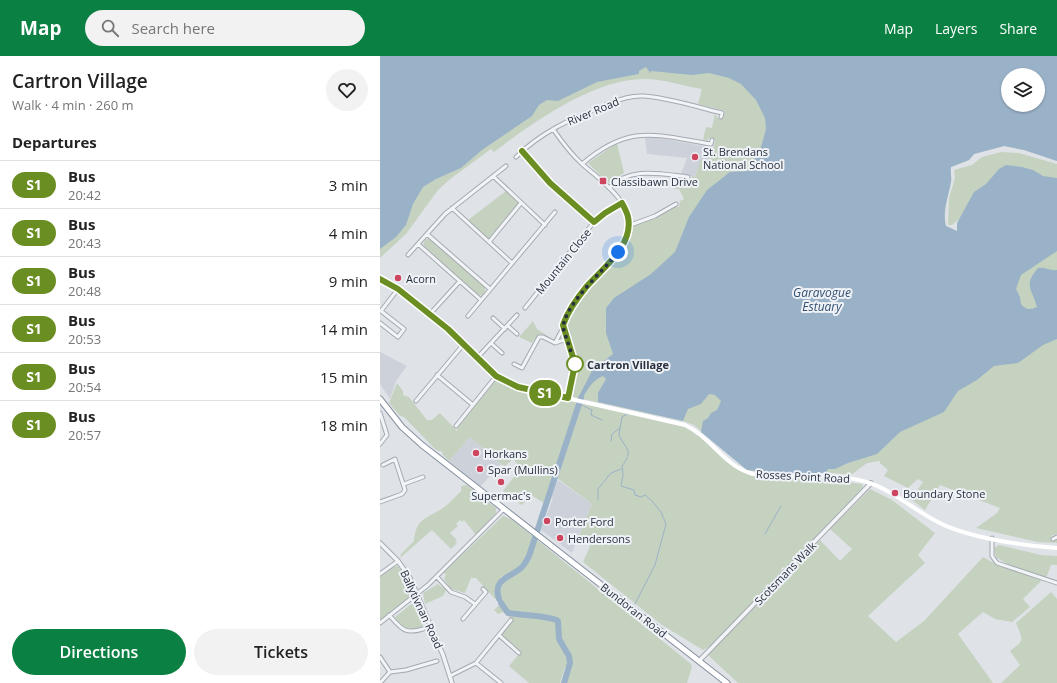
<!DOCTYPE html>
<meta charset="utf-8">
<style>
:root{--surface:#fff;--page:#f2f2f2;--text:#222;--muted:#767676;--line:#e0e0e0;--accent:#0b8043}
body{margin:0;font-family:"Open Sans",sans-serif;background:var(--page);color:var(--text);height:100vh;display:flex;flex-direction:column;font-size:15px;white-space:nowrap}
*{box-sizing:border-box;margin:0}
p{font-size:13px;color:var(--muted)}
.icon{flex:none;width:22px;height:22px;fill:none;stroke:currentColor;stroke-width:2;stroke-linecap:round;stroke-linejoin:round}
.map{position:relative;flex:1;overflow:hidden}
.drawer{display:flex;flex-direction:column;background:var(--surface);width:380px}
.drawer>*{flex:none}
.badge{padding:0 8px;border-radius:13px;font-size:14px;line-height:26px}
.buttons{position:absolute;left:621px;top:12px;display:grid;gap:8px}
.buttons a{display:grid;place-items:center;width:44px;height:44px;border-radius:50%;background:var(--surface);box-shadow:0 1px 3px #0004;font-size:20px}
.you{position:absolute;width:20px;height:20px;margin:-10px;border:3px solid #fff;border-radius:50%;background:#1a73e8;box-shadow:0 0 0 6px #1a73e833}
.map>.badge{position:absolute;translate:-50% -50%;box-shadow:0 0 0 2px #fff}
h2{padding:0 12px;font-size:15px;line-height:36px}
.round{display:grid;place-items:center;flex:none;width:42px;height:42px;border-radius:21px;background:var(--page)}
.overview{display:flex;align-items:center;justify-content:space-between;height:68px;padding:0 12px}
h1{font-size:19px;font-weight:600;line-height:30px}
.primary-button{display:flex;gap:8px;margin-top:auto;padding:8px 12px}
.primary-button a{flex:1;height:46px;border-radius:24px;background:var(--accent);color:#fff;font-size:16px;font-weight:600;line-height:46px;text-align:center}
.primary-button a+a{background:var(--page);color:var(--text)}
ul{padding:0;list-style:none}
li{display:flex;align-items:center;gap:12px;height:48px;padding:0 12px;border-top:1px solid var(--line)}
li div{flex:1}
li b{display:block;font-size:15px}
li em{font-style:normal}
li .badge{min-width:44px;font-weight:700;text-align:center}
header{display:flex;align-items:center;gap:24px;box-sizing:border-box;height:56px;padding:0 20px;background:var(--accent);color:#fff}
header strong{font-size:19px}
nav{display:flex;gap:22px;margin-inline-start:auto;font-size:14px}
.search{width:280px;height:36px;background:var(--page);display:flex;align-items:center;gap:10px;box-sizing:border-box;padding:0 14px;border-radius:22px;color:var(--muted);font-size:15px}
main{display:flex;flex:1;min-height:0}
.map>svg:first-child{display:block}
.built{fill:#cdd2da}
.green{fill:#c5d2c0}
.water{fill:#9ab2c8;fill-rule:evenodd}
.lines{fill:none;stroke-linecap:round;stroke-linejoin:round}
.stream{stroke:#9ab2c8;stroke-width:1}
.river{stroke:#9ab2c8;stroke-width:6}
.minor-casing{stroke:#a4aab2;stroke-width:5}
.tertiary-casing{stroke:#a4aab2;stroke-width:5.5}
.trunk-casing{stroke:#87919f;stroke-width:7}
.minor{stroke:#f2f4f7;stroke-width:3}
.tertiary{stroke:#f2f4f7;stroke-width:3.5}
.secondary{stroke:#fff;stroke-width:4}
.trunk{stroke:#fff;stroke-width:5}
.line-casing{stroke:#fff;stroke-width:9}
.line{stroke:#6b8e23;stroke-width:6}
.walk{stroke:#28313f;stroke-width:4;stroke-dasharray:0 7.2}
.poi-dot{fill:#cd455e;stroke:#eff2f6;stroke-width:1.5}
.stop-dot{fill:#fff;stroke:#6b8e23;stroke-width:2}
.labels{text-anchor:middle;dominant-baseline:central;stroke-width:4;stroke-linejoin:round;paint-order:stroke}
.street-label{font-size:11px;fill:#28313f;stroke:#eff2f6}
.poi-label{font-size:11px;fill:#28313f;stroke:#eff2f6;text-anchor:start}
.stop-label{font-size:11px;font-weight:bold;fill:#28313f;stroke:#eff2f6;text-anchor:start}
.water-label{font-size:12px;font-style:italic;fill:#335173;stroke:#eff2f6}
</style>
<header>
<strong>Map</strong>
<div class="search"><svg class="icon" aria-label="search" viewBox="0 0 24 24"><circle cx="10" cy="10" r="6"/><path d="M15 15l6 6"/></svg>Search here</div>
<nav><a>Map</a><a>Layers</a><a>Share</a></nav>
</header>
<main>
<section class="drawer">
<div class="overview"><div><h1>Cartron Village</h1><p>Walk · 4 min · 260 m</p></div><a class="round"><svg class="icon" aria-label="heart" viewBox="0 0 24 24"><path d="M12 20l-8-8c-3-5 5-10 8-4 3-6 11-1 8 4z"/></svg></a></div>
<h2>Departures</h2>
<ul>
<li><span class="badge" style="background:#6b8e23;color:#fff">S1</span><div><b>Bus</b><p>20:42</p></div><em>3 min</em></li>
<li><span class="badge" style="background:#6b8e23;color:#fff">S1</span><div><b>Bus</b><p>20:43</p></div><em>4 min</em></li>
<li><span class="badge" style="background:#6b8e23;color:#fff">S1</span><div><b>Bus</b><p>20:48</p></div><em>9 min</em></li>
<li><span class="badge" style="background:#6b8e23;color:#fff">S1</span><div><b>Bus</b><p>20:53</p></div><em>14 min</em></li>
<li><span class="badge" style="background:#6b8e23;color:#fff">S1</span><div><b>Bus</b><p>20:54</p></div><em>15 min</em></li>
<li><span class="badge" style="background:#6b8e23;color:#fff">S1</span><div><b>Bus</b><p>20:57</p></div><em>18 min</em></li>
</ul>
<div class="primary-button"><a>Directions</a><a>Tickets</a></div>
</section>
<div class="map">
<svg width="677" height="627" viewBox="0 0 677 627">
<rect width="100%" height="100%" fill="#dfe3e8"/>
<path class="built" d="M265 81 280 82 334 92 332 98 327 105 321 104 315 121 301 118 307 102 267 98Z
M0 296 27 310 16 325 10 343 0 328Z
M90 381 121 408 100 431 69 405Z
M178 424 212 448 192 497 161 474 173 442 171 441 175 430Z"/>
<path class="green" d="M317 4 628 49H658L677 105 644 94 624 90 594 98 589 104 571 111C570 117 572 121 571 126 568 142 563 155 566 170L577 175 579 163 572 169H568L569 142 575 122 574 114 592 109 602 101 621 96 639 97 677 108V478L671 480 673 484 677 483V487L658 486 596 472 617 457 620 452 560 429 545 454 531 443 543 426 538 423 528 432 504 420 508 414 500 407V405L487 407 471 419 442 416H381L367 414 314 369 303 365 193 341 191 336 198 306 186 270 195 250 242 194 251 170 275 162 293 151H299L300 145 304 143 299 133H294L296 124 310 129 312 120 315 121 321 103 327 105 332 98 335 84 329 82 327 85 323 84 326 71 332 72 335 58 338 62 343 63 345 55 318 48 322 33C304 30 283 23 265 23 215 22 152 67 114 96L111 93 69 124 58 134 26 178 0 202V25L230 23 259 18V15L266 10Z
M237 87 244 117 228 127 208 107Z
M126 135 139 147 109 184 88 164Z
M50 182 105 230V238L102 240 97 238 43 189 45 184Z
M153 265 157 273 174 284 162 278 158 279 152 287 139 281Z
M115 325 140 336 197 346 173 424 164 447 151 439 142 449 140 448 123 435 141 412 133 403 125 410 121 408 90 381 69 405 62 398 63 396 56 394 24 361 20 360 9 347 17 327 23 335V339L29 341 47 364H52L60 357 77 375 78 371Z
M201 346 305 371 320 381 355 411 371 420 428 421 482 428 483 431 406 512 403 511 401 513 402 515C389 529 337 590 323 594L282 569 203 506 211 488 199 480 212 448 177 422C184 396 193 371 201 346Z
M87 429 116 452V457L96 479 84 464 82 466 80 464 76 468 78 470 70 477 77 484 75 486 77 487 71 493 52 474 20 502 21 498 34 485C36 462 46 463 63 452 70 447 76 440 81 435V430Z
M490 433 512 444 555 477 538 499 545 507 488 560 516 586 544 565 603 501 617 509 662 524 643 543 650 551 632 566 615 563 603 556 578 578 613 627H358L328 599 440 484 460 505 472 493 450 473Z
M123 460 131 463 311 608 312 611 307 627H185L191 611H185L180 627H149L129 610 139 598 119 583 133 564 123 556 118 558 114 554 121 547C114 523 128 525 142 513 134 513 130 520 122 520L115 531 118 543H115L96 522H91L85 537 71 533 64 523 66 518 63 517Z
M619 489 661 499 677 500V509H671L666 522 629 509 616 501 614 492Z
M18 510 28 523 33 538 0 564V520L13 511Z
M58 528 66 534 63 540 45 548 43 537Z
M671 536 677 543V627H621L640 609 630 595C645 584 643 584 636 567Z
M34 548 44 571 29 575 19 569 14 562 30 549Z"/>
<path class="water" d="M0 0H677V105L644 94 624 90 594 98 589 104 571 111C570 117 572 122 571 126 568 142 562 155 566 170L577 175V167L594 136 606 128 619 113 626 109 642 111 653 114 663 120 677 122V195L641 219 636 233 640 241 641 248C646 254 650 254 657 251 652 232 643 230 658 212 665 211 670 215 677 214V283L663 289 638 307 614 310 597 324 578 335 564 356 520 376 497 398 468 407 455 413H448L446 417H397L367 414 321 376 323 365 328 362 331 357 337 354 341 345 335 339 329 338 321 348 308 353 303 365 218 346V337L226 323 223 320C214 323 207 333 203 342H198L215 309 225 304 233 298 226 277V252L234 242 271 218 295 196 309 161 327 134 350 116 368 115 375 102 382 99 380 95 386 73 385 62 376 44 361 28 349 22 329 17 312 19 271 15 270 17 266 11 259 15V18L217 26 178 45 167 44 159 49 152 60 102 94 81 112 56 123 43 131 33 148 26 169 16 181 0 193ZM628 19H658V49H628Z"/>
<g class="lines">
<path class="stream" d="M199 348 212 354 211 359 222 364
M247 358 242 361 239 379C246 394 254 394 242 410L243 419 241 430 254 434 255 439 261 441 265 439 272 445 281 456 286 468 275 509 255 548
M231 385 232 378 240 372
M218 444V433L231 417 241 413
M385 478 401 450
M119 543 121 547"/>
<path class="river" d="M119 543C112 522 131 522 142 511 145 508 147 504 149 500L201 342
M121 547 128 557C139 559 172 560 178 565L179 583 189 600 190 607 184 627"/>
<defs>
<path id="minor" d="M173 73C182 86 191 98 202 108 215 119 230 130 240 144 264 176 229 206 209 229 198 241 188 254 183 269L195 305 188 342
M143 95 170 127 214 166
M136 101C160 77 192 62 223 50 237 45 249 39 264 40 290 42 317 51 342 57L341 61
M202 108C250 67 275 79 331 88L332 84
M113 120 165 169
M229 132C250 110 281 118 308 121L307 124
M72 152 132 207
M248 170 275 160 296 148
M47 178 110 233
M109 186 141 147
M38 188 101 244
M28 199 65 158 126 110
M145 252 214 166 225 157 242 147
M50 258 80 225
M88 260 175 156
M113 262 125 273
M0 267 18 281 24 273 1 255 18 233
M128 270 137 278
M175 287 183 272
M112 288 122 297
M97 302 137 259
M134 308 142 312 159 281H163L175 287 187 283
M57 319 93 349
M36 345 83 289
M0 357 7 379 0 388
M76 370 113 324
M24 428 43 421
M0 446 22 438 25 434 15 403 3 409
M612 482V500L617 507 677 527
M673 483 677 481
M0 518 18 505
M57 521 71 536 85 541 95 548
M9 559C21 572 24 579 43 573
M83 563 106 536 103 533
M0 567 48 529 124 453
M119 579 139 597
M0 601 10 616
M96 607 121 627
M10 616 26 614 57 605
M70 620 96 607 131 564
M0 627 10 616"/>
<path id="tertiary" d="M0 487 18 505 30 522 63 599 72 627
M319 605 491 427"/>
<path id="trunk" d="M0 343 22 371 42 389 347 627"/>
</defs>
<use href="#minor" class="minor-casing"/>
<use href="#tertiary" class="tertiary-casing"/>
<use href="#trunk" class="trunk-casing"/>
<use href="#minor" class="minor"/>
<use href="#tertiary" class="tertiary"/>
<path class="secondary" d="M0 223 18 233 68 273 116 320 138 331 305 369C329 380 343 407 367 416 379 421 393 419 406 420 430 420 455 419 479 424 508 430 531 452 556 465 584 481 644 490 677 492"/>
<use href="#trunk" class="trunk"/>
</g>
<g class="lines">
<defs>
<path id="line" d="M0 223 18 233 68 273 116 320 138 331 188 342 195 308 183 269C188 255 197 242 207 230 223 212 254 189 248 161 247 156 244 151 242 147L225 157 214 166 170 127 142 95"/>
</defs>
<use href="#line" class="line-casing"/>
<use href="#line" class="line"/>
<path class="walk" d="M195 308 183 272C185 247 223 216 238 196"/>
</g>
<g class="poi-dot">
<circle cx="315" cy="101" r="4"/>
<rect x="219" y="121" width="8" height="8" rx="2"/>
<circle cx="18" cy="222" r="4"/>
<circle cx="96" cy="397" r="4"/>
<circle cx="100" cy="413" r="4"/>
<circle cx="121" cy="426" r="4"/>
<circle cx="515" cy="437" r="4"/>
<circle cx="167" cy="465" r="4"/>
<circle cx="180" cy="482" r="4"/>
</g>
<circle class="stop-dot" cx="195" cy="308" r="8"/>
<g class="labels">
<g class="street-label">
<text transform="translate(213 55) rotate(-23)">River Road</text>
<text transform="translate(183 205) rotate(-51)">Mountain Close</text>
<text transform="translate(423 420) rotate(3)">Rosses Point Road</text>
<text transform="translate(405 517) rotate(-46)">Scotsmans Walk</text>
<text transform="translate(42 553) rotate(65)">Ballytivnan Road</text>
<text transform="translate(254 554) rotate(38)">Bundoran Road</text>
</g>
<g class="poi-label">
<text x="323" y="95">St. Brendans<tspan x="323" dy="13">National School</tspan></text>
<text x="231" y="125">Classibawn Drive</text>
<text x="26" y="222">Acorn</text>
<text x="104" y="397">Horkans</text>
<text x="108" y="413">Spar (Mullins)</text>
<text x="523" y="437">Boundary Stone</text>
<text x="121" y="439" text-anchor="middle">Supermac's</text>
<text x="175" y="465">Porter Ford</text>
<text x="188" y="482">Hendersons</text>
</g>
<g class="stop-label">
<text x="207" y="308">Cartron Village</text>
</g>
<g class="water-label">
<text x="442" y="236">Garavogue<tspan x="442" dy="14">Estuary</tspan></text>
</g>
</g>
</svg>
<div class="buttons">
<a><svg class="icon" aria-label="layers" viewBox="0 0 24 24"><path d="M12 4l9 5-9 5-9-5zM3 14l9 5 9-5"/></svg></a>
</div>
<div class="you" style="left:238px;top:196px"></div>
<b class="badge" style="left:165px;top:337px;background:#6b8e23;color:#fff">S1</b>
</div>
</main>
